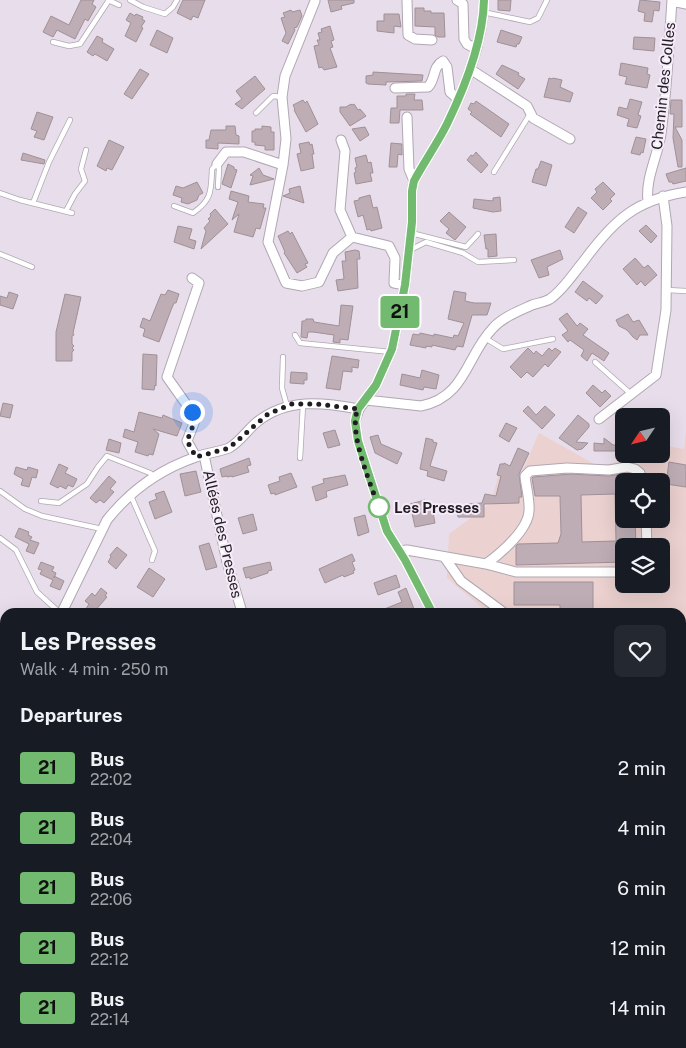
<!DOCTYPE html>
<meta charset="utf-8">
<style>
:root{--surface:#171b24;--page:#242831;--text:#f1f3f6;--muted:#9ea1a6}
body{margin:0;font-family:"Public Sans",sans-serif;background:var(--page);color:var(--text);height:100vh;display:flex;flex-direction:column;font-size:19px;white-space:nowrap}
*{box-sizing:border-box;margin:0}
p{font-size:16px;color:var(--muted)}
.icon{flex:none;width:28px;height:28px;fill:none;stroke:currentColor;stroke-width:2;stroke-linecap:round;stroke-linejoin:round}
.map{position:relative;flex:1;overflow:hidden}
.panel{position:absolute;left:0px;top:608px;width:686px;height:441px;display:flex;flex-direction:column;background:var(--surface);border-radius:15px 15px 0 0;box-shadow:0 5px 20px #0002}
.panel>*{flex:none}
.badge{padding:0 10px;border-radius:4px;font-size:18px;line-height:32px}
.needle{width:32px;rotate:235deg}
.tools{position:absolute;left:615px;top:408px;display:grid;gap:10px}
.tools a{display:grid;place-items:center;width:55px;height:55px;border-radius:8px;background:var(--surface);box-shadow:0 5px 20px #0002;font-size:25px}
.you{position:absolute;width:25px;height:25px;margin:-12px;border:4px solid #fff;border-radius:50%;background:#1a73e8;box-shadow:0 0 0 8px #1a73e833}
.map>.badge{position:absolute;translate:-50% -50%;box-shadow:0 0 0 2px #fff}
h2{padding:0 20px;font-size:19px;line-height:45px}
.round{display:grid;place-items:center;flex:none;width:52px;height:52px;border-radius:8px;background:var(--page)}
.summary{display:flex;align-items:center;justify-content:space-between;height:85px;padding:0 20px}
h1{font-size:24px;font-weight:700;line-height:38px}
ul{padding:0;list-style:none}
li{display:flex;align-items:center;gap:15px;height:60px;padding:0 20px}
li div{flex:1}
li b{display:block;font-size:19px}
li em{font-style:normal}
li .badge{min-width:55px;font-weight:700;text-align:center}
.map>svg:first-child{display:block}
.commercial{fill:#ebd1d0;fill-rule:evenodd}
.building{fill:#beadb5;stroke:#a09097;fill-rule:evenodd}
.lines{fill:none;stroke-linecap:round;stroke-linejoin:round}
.lane-casing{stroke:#b0a7b3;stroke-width:6}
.street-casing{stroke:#b0a7b3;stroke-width:11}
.lane{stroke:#fff;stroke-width:4.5}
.street{stroke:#fff;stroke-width:9}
.line-casing{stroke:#fff;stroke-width:11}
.line{stroke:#72ba6f;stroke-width:8}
.walk{stroke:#201c21;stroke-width:5;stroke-dasharray:0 9}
.stop-dot{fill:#fff;stroke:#72ba6f;stroke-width:2.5}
.labels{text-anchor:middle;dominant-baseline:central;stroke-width:4;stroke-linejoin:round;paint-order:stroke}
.street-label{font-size:15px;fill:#201c21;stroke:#f5ebf9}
.stop-label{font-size:15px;font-weight:bold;fill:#201c21;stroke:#f5ebf9;text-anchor:start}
</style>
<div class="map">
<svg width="686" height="1048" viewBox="0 0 686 1048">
<rect width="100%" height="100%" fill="#e8deeb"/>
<path class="commercial" d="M686 431V653L681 660V612H487L447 578 449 534 491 503 502 462 522 472 539 433 598 466 617 462 640 464 642 454H661V445L684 449ZM624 481H661V519H624ZM624 546H661V584H624Z"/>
<path class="building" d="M81 0H94L92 4 96 7 88 21 85 19 75 39 57 30 53 37 43 32 51 16 69 25Z
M183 0H205L198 18 193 16 191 20 177 13Z
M328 0H354V3L341 6 342 9 331 12Z
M498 0H511L510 11 498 10Z
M640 0 660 2 659 11 654 10 652 22 644 21 645 13 638 11Z
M415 8H424V11H431V13H444L445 37H438L435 35V27L415 26Z
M291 10 292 12 300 10 302 16 297 27 294 28 295 30 288 44 282 41 286 33 281 18 285 17 283 13Z
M130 13 135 16 136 14 143 17 142 19 145 21 141 27 143 28 136 42 125 36 131 23 126 20Z
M384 14H399L401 27 394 26V33L377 31V21H384Z
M330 26 334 40 331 41 333 47 330 48 337 67 324 70 322 67 319 68 314 46 319 45 317 40H320L318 33 322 32 321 29Z
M157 30 173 38 167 53 150 45Z
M501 30 522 37 519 44H517L516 47 497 42Z
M97 36 103 39 102 42 114 49 107 61 95 54 93 56 87 52Z
M634 37 655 38 654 51 633 49Z
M621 63 648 68 647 74 650 75 647 88 625 84 627 77 619 75Z
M502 65 519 73 518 75 525 79 518 89 496 74Z
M140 69 149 74 132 99 124 94Z
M373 72 423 75 422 81 386 82V85L368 84 366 83V76L373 75Z
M255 76 265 89 242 109 235 104 242 99 236 91Z
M549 78 552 79 553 78 562 80 560 87 573 93 570 102 544 97Z
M406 94H415L414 100H422L423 110H400L399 123H390L391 108H397V96H406Z
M630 99 642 102 638 115 641 116 637 128 627 126 629 119 617 115 619 107 627 109Z
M303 100 305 103 307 101 318 124 306 132 294 110 295 109 293 105Z
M671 100H682V127H675L682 140V167H678L673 138 674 114H670Z
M476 101 509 124 501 137 470 114 472 112 468 109 471 103 474 104Z
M351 104 352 105 354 104 358 110 360 109 366 116 350 126 340 112V107H346Z
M37 112 53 117 44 140 34 137 37 131 31 129Z
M226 126H235L236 135 239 136V144L218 143V149L206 148V140H209L211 130H226Z
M262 126 271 127V132H274V150H265V146L255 145V142H252V131H255V129H262Z
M365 127 369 135 360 141 352 129Z
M636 137 646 139 643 153 641 152 640 155 631 153Z
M109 140 124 147 112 170 107 168 106 171 97 166Z
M309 142 310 145 312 144 314 154H312L314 168 301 171 297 154 301 153 299 144Z
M391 143 402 144V155L398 154 397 167H389Z
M476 152 488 165 481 173 467 160 471 155 473 156Z
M23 153 45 160 44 164 21 160Z
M366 155 368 163 371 162 373 173H370L372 181 356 184 354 173 356 172 355 168 357 167 355 158Z
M541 161 552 165 546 186 532 182 536 169H538Z
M228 164 234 167V169L237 170 231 188 222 184Z
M259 168 263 175 274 179 250 185 253 176 250 175Z
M686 168V181L673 184 672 182H669L666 174Z
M197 182 203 193 199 195 197 200 188 204 181 202 182 198 173 195 176 186 183 188Z
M603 182 615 194 610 199 612 201 603 210 591 198 597 192 595 189Z
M300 186 304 203 283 196 290 193 289 189Z
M231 191 249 196 248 202 264 204 263 208H266L260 229 256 228 253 237 234 232 239 214 232 220 238 202 229 199Z
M370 195 373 208 377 207 382 228 371 231 370 229 367 230 363 215 358 217 354 201 359 200V198Z
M500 197 501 211 493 212 473 208 474 199 493 201V198Z
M578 207 587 213 574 233 565 227Z
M215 209 228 224 201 249 206 231 204 228 210 221 208 219 211 216 210 214Z
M449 212 466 227 455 240 446 233 449 229 440 221Z
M646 225 657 236 651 243 639 231Z
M178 226 192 229 189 239 196 241 194 249 174 242Z
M288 231 290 234 292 232 308 263 305 264 307 267 297 273 284 253 285 252 278 236Z
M496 234 497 256 488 257V249H486L484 235Z
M355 250 359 251 360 259H357L358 288 338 291 336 280 344 279 342 261H346L345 252Z
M560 250 563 259 547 267 549 275 539 278 531 260Z
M635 258 644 268 648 265 657 275 645 286 641 281 637 285 623 269Z
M583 281 603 296 596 304 589 298 587 301 575 292Z
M168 290 179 294 176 303H174L171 310 159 342 143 336 145 329 140 327 143 318 150 321 161 294 165 295Z
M454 291 466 293 465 301 474 303H491L487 315H472L463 347 457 346 455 350 432 345V347L426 346V348L410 345 413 334 419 335 420 333 434 336V334L453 338 454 335 458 336 464 323 448 319Z
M9 292 18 295 13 309 0 305V296L7 298Z
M65 294 81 297 73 333 74 335 72 336V344L74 346 72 348 74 350 72 352V361H56V332Z
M341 305 353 306 348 340 340 339V343L333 342 334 335 313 332H308L307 338 301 337 302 321H305L306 319H313L314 322 339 326Z
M567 313 577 326 580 323 588 329 583 335 609 353 604 361 592 353 587 361 581 356 584 350 570 340 568 342 562 335 568 331 559 319Z
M628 314 633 322 639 320 648 335H640L637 340 633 337 627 330 619 326 616 320Z
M528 348 534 354 536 351 542 356 549 348 552 351 555 348 561 352 548 367 545 364 533 377 527 372 521 378 510 367Z
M143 354 157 355 156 386 155 385 154 390 142 389Z
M332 356 359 360 358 368 352 367V372L343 371 340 390 326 388Z
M422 370 439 375 436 389 424 387 423 390 400 385 402 374 420 378Z
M291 372 307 373V380H304V384L290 383Z
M593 385 602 393 605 390 611 396 600 407 586 393Z
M3 403 13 405 10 418 0 416Z
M528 406 536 415 545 406 555 415 542 429 523 411Z
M139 412 162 418 163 415 182 423 177 436 153 429 159 434 153 455 149 454 148 456 135 452 138 442 123 437 125 429 134 432Z
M578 415 589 424V427L576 442 588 443 582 449 577 450 559 438Z
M506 423 517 428 509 442 499 436Z
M335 430 340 445 328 448 323 433Z
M378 435 381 444 402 453 397 464 375 453 370 437Z
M426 438 433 440V442L437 443 430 466 447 471 444 481 427 476 428 471 420 469Z
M604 438 613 445H623V451H594V443L604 444Z
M109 439 121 443 119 453 106 450Z
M518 448 529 453 519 474 522 497H519V503L484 504V517H458L457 509H467V504L482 503 485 494 496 496 501 476 497 475 500 464H504V463L510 466Z
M249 458 251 465 247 466 249 472 232 477V476L227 477V476L222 477 220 469Z
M669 462 686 465V487L666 484Z
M59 464 68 468 65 473 77 479 73 487 68 485 66 489 60 486 58 488 50 484Z
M16 467 27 470 28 467 38 470 36 478 32 477 29 487 21 485 23 479 14 474Z
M196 471 201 492 185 496 180 474Z
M291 473 297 487 275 495V493L271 494 268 485 280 481 279 477Z
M627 473 634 476V481H624V519H635L636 546H624V562L516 565V546L518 544 558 543 561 534 560 496H535L532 478 533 477 571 474 609 476ZM615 494 616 541 582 542 581 495Z
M345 475 348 485 327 491 326 492 327 497 316 501 312 487 324 483 323 479Z
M109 476 116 482 110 489 114 492 104 503 100 500 96 503 90 498Z
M164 491 172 512 155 519 149 502 157 499 155 494Z
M425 500 427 508 432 507 435 523 415 527 410 504Z
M253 514 257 530 243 534 238 518Z
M365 515 369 532 358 536 354 518Z
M19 528 29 532 28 535 32 537 30 540 39 543 34 554 26 551 29 544 15 537Z
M209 543 217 567 206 570 199 546Z
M117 547 127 555 116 569 108 562 111 557 110 555Z
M352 554 355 561 352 562 355 570 353 571 354 573 344 577 343 575 325 583 319 569Z
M41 562 54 567 52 571 56 573 54 578V576L64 581 60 590 50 586 53 580 40 574 42 570 38 569Z
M270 562 272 570 268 571V573L250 579V577L246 578 243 568Z
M149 568 165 579 153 597 137 587Z
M396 575 400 587 378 595 374 583Z
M514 582H593V612H560V605H514Z
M101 588 107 593 105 596 107 597 94 612H84L89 604 85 601 92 593 95 596Z
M406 588 414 609 406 612H377L402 602 398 592Z"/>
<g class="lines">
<defs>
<path id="lane" d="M108 0 119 5
M130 0 143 7 165 14 173 7 177 0
M483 12 530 22 538 18 547 0
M53 42 69 46 80 44 109 0
M256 113 273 96 282 97
M217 164 219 168 218 187
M494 172 530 114
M0 193 20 200 72 213
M33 203 49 162 70 120
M174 206 193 213C212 200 211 191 212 169L217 164
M66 211 75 194 85 181 81 169 86 150
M411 233 466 247 478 234
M410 250 426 242 463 253 478 262 514 260
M0 254 32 267
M667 290 686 291
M295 335 300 343 391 352
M485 338 503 349 553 339
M283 357 282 388 287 406
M595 362 631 394
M300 458 303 405
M0 491 25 509 42 516 102 529
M131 496 155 551 152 560
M41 501 59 503 87 484 98 467 107 456 150 473 155 477
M0 538 16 550 37 592 59 612
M0 750 4 752
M681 760 684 764 681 770
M681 853 686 850"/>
<path id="street" d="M407 0 408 35 415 39 432 40
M457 0 463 4 464 39 467 44 476 49
M315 1 285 76 282 97 286 139 283 165 268 242 286 283 302 286 319 282 333 253 352 237 389 246 395 258 394 283 405 285
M672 1 686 4
M470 69 527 106 533 118 570 139
M395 88 428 87C436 79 432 67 443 61L447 67 450 92 458 99
M407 117 409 169 414 181
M341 140 345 151 340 210 352 237
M217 164 226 152H244L283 165
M648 201C645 179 658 155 661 134 667 90 669 44 672 0
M192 278 199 283 167 377 196 418 187 441 196 457
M366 400 421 406C466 397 466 356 493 328 503 317 519 311 532 305 538 303 545 302 550 299 563 290 573 274 583 262 613 221 635 200 686 192
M599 419 656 375 666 310 667 226 663 196
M204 455 227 562 242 612
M646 519 647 546
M399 551 407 550 486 564 516 572H624
M445 558 461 581 503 612
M486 564C501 553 528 530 529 511 530 500 526 487 525 476L530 471 567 468 609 470 627 467 635 469 640 473 642 481
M62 612 107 520C130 491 161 469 196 457 206 453 219 452 229 448 240 442 247 430 257 422 287 398 322 402 359 409
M432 612 405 560 387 531 358 441 355 421 359 409 376 385 392 349 405 285 412 222V191L414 181C424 162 437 144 447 124 465 87 483 43 484 0
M0 653 5 650
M0 949 5 950
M131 1044 136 1048
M356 1044 360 1048
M653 1044V1048
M518 1048 519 1044"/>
</defs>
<use href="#lane" class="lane-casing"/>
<use href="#street" class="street-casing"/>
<use href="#lane" class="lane"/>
<use href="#street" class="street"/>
</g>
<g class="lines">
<defs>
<path id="line" d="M432 612 405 560 387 531 358 441 355 421 358 409 376 385 392 349 405 285 412 222V191L414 181C424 162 437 144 447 124 465 87 483 42 484 0"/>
</defs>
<use href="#line" class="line-casing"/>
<use href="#line" class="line"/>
<path class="walk" d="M192 412 196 418 187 441 196 457 229 448 268 414 292 404H317L358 409C347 431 373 490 381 513L379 507"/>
</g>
<circle class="stop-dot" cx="379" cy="507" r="10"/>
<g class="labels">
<g class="street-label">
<text transform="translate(663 86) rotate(-84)">Chemin des Colles</text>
<text transform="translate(223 534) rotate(77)">Allées des Presses</text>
</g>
<g class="stop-label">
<text x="394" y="507">Les Presses</text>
</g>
</g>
</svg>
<div class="tools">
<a><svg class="needle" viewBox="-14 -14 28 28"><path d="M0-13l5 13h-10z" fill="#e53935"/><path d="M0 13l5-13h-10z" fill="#9ea1a6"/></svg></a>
<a><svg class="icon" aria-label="locate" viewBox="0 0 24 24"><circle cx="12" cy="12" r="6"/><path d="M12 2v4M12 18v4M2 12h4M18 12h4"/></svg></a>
<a><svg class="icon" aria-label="layers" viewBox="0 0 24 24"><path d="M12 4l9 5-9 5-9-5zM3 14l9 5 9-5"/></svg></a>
</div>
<div class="you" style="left:192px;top:412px"></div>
<b class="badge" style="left:400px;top:312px;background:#72ba6f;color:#111">21</b>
<section class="panel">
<div class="summary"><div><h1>Les Presses</h1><p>Walk · 4 min · 250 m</p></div><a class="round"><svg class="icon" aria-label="heart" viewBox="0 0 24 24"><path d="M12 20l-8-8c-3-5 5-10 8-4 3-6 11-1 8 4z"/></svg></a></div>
<h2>Departures</h2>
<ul>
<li><span class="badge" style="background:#72ba6f;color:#111">21</span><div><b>Bus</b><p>22:02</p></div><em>2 min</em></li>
<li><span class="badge" style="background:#72ba6f;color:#111">21</span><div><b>Bus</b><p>22:04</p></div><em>4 min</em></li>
<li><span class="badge" style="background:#72ba6f;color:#111">21</span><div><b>Bus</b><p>22:06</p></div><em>6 min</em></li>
<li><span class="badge" style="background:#72ba6f;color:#111">21</span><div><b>Bus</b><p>22:12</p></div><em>12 min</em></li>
<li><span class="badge" style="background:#72ba6f;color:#111">21</span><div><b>Bus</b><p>22:14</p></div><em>14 min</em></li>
</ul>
</section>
</div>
